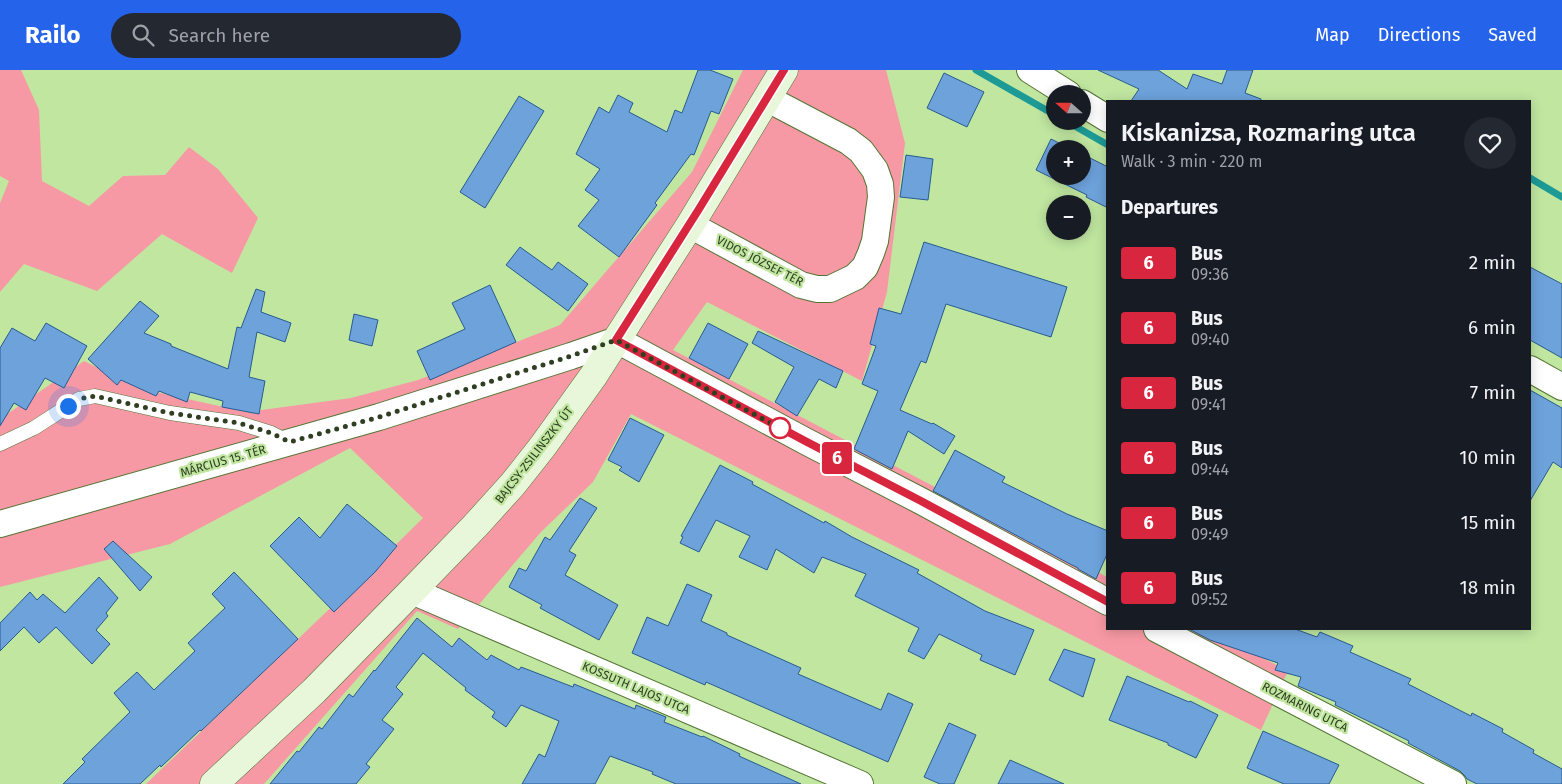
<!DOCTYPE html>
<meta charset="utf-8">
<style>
:root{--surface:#171b24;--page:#242831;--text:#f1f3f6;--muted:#9ea1a6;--accent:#2563eb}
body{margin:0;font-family:"Fira Sans",sans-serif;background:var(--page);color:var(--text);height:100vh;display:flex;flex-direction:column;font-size:19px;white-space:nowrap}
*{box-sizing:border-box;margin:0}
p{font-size:16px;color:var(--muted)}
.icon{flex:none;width:28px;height:28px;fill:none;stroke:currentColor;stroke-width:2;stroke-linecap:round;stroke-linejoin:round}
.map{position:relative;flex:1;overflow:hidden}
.sheet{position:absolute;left:1106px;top:30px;width:425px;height:530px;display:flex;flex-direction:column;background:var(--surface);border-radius:0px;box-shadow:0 2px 12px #0003}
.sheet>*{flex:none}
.badge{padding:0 10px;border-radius:4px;font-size:18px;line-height:32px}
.needle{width:32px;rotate:291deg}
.controls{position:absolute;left:1046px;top:15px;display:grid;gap:10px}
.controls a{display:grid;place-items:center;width:45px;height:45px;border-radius:50%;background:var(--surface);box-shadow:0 2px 12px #0003;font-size:25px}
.you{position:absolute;width:25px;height:25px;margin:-12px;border:4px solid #fff;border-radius:50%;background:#1a73e8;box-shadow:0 0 0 8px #1a73e833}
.map>.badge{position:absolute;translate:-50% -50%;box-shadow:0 0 0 2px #fff}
h2{padding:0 15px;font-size:19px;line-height:45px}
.round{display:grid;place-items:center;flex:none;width:52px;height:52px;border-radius:26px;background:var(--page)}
.overview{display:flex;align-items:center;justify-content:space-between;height:85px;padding:0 15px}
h1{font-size:24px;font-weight:600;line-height:38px}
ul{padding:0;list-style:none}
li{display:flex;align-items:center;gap:15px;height:65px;padding:0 15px}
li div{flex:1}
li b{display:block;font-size:19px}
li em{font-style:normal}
li .badge{min-width:55px;font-weight:700;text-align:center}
header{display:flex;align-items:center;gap:30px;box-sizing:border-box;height:70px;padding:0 25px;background:var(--accent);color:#fff}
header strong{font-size:24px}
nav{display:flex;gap:28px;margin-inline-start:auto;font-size:18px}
.search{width:350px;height:45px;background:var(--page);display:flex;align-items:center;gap:12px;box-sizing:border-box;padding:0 18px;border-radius:28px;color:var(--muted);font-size:19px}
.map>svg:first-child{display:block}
.green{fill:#f799a5}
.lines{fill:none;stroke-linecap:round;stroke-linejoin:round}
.stream{stroke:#1d9a96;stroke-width:7}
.building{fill:#6da2db;stroke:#285b8f}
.lane-casing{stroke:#537533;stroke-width:15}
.street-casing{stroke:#537533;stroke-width:28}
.secondary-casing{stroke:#537533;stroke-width:29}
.lane{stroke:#fff;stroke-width:14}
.street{stroke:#fff;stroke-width:26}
.secondary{stroke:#e8f7da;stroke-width:28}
.line-casing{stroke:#fff;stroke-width:11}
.line{stroke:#d7263d;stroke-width:8}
.walk{stroke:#2f3f22;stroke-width:5;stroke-dasharray:0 9}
.stop-dot{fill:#fff;stroke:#d7263d;stroke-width:2.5}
.labels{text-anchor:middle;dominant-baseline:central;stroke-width:4.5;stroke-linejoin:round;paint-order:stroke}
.street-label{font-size:12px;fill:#2f3f22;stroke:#c0e6a0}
</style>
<header>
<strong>Railo</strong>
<div class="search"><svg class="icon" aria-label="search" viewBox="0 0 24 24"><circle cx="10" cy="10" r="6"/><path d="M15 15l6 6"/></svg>Search here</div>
<nav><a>Map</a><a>Directions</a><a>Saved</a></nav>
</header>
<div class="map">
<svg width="1562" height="714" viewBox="0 0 1562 714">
<rect width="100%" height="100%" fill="#c0e6a0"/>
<path class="green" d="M0 0H21L39 40 42 111 89 136 123 106 165 105 189 77 218 99 258 148 232 203 162 164 97 221 24 194 0 222V133L9 111 0 106Z
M743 0H886L905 73 887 222 862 311 707 232 673 280 1107 507 1108 559H1207L1288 601 1261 660 631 344 593 412 541 462 458 559 417 541 264 714H146L367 503 423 448 350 378 170 474 0 517V349L84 291 138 318 246 342 351 328 418 310 560 255 692 102Z"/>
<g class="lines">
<path class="stream" d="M976 0 1055 45
M1066 51 1108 75
M1530 108 1562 127"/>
</g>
<path class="building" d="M698 0H710L733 9 719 44 711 41 694 85 691 84 655 133 657 135 619 187 578 156 599 130 585 120 600 99 576 84 599 37 609 43 618 25 633 33 629 42 667 62 675 40 682 43Z
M1098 0H1158L1187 19 1193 4 1222 14 1227 0H1253L1245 23 1261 29V31H1131L1139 19Z
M944 3 984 22 967 57 927 38Z
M519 26 544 41 485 138 460 122Z
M1051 69 1071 79H1055V106H1082V84L1108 97V138L1086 127 1087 125 1036 100Z
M906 85 933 89 928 130 900 127Z
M924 172 1067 217 1051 267 946 234 926 293 921 291 900 340 932 354 933 353 955 366 944 384 908 361 892 399 854 379 878 321 862 314 876 276 870 274 879 238 901 244Z
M520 177 552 200 558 192 588 214 568 241 506 195Z
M1530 197 1562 214V288L1530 270Z
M490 215 516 272 430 310 417 281 465 259 452 233Z
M256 219 265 222 261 242 291 253 285 272 257 262 249 307 265 311 259 344 222 337 223 331 190 322 187 332 159 321 156 326 121 310 117 315 88 289 140 231 159 246 144 263 171 274V276L228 299 237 257 241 258Z
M354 244 378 250 372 276 349 270Z
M46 253 87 276 64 318 45 308 26 340 14 333 0 356V278L12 258 35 271Z
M708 253 748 274 729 309 689 288Z
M758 261 843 301 836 318 819 309 797 346 775 332 794 297 752 273Z
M1530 320 1562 338V398L1553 392 1530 431Z
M630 348 664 365 639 412 619 400 622 397 608 390Z
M955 380 1005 407 1002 412 1067 444 1108 461V482L1096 509 1078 499V498L1070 494 933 421Z
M720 395 753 412 752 414 824 453 825 451 852 467 919 500 917 503 985 541 1034 560 1015 605 980 590 982 585 939 564 924 589 908 581 919 558 855 526 866 504 822 487 814 503 776 479 767 500 739 487 750 466 716 450 699 482 680 473 683 467 681 466Z
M580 428 597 438 569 481 576 485 565 505 618 535 599 570 540 538 542 535 509 517 519 498 526 501 545 467 550 470Z
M347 434 397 476 376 501 334 542 270 476 299 447 320 468Z
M113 471 152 507 140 521 104 479Z
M234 502 298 569 201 661 200 660 161 697 160 695 140 714H63L85 692 82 689 130 642 114 623 137 602 154 620 195 581 188 573 225 538 212 524Z
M99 507 118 528 106 543 108 546 96 560 110 574 92 594 56 557 39 573 24 557 0 581V553L30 522 37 530 43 524 65 543Z
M687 514 712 525 701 551 727 563V565L801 598 798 604 881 640 888 623 913 634 888 692 706 612 705 615 632 583 647 547 668 556Z
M417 548 452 577 459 568 487 590 491 585 519 600 521 597 573 617 574 614 635 639 636 635 666 647 664 652 702 667 703 666 740 684 739 686 801 714H676L652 704 653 702 610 686 595 714H522L539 684 545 687 559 651 521 635 506 657 492 647 495 642 465 620 466 618 423 583 396 617 403 624 382 650 394 659 366 694 370 697 356 714H270L297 681 299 682 319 657 322 659 349 624 353 627 374 600 375 601Z
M1189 559H1295L1317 567 1320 562 1353 576 1350 582 1411 609 1408 614 1471 646 1472 643 1503 659 1502 662 1534 680 1533 683 1562 699V714H1477L1467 709 1465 706 1460 701 1408 673 1409 671 1335 635 1336 632 1298 616 1301 607 1275 600 1278 593 1210 570Z
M1064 579 1095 589 1083 627 1049 610Z
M1127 606 1189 632 1190 631 1218 645 1196 688 1168 675V673L1109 650Z
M949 653 976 665 954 714H940L924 707Z
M1263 661 1339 695 1329 714H1284L1247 698Z
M1010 690 1064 714H998Z"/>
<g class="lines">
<defs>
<path id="lane" d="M0 374 34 358 79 329 95 326 170 343 239 353 271 363 289 372"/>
<path id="street" d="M1030 0 1068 24
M1082 33 1108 49
M690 155 801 215 817 219H830L855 207 865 197 871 183 875 171 881 127 880 114 875 100 861 81 848 71 768 29
M1530 299 1562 317
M0 454 379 347 571 286 617 270 807 372 921 431 1108 532
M412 521 860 714
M1157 559 1453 714"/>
<path id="secondary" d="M214 714 314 621 412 521 475 456 513 414 543 376 594 305 690 155 784 0"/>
</defs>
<use href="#lane" class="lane-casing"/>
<use href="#street" class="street-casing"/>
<use href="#secondary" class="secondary-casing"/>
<use href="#lane" class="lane"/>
<use href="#street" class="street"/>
<use href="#secondary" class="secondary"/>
</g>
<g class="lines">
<defs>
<path id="line" d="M784 0 699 139 616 270 807 372 921 431 1108 532"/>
</defs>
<use href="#line" class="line-casing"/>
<use href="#line" class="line"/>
<path class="walk" d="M68 336 79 329 95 326 170 343 239 353 271 363 290 372 379 347 571 286 616 270 780 358"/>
</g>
<circle class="stop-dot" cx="780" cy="358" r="10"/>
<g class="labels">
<g class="street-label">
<text transform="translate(760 191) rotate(27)">VIDOS JÓZSEF TÉR</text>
<text transform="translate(534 385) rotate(-52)">BAJCSY-ZSILINSZKY ÚT</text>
<text transform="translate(223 391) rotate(-16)">MÁRCIUS 15. TÉR</text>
<text transform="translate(636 618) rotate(23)">KOSSUTH LAJOS UTCA</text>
<text transform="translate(1305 637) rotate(27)">ROZMARING UTCA</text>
</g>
</g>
</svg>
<div class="controls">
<a><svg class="needle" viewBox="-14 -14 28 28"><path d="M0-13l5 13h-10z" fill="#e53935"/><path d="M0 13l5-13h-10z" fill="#9ea1a6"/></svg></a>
<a>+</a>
<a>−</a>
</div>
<div class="you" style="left:68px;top:336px"></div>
<b class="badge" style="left:837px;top:388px;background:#d7263d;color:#fff">6</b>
<section class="sheet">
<div class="overview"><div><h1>Kiskanizsa, Rozmaring utca</h1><p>Walk · 3 min · 220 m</p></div><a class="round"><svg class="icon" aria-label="heart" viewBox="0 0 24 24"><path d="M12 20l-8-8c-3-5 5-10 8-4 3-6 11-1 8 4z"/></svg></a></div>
<h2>Departures</h2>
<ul>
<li><span class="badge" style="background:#d7263d;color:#fff">6</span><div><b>Bus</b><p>09:36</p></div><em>2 min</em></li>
<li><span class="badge" style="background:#d7263d;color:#fff">6</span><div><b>Bus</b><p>09:40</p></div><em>6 min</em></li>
<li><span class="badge" style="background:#d7263d;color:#fff">6</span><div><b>Bus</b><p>09:41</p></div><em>7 min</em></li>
<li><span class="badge" style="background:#d7263d;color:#fff">6</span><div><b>Bus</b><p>09:44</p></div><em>10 min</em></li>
<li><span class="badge" style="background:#d7263d;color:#fff">6</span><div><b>Bus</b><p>09:49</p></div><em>15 min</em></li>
<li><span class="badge" style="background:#d7263d;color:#fff">6</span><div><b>Bus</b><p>09:52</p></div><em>18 min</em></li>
</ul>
</section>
</div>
